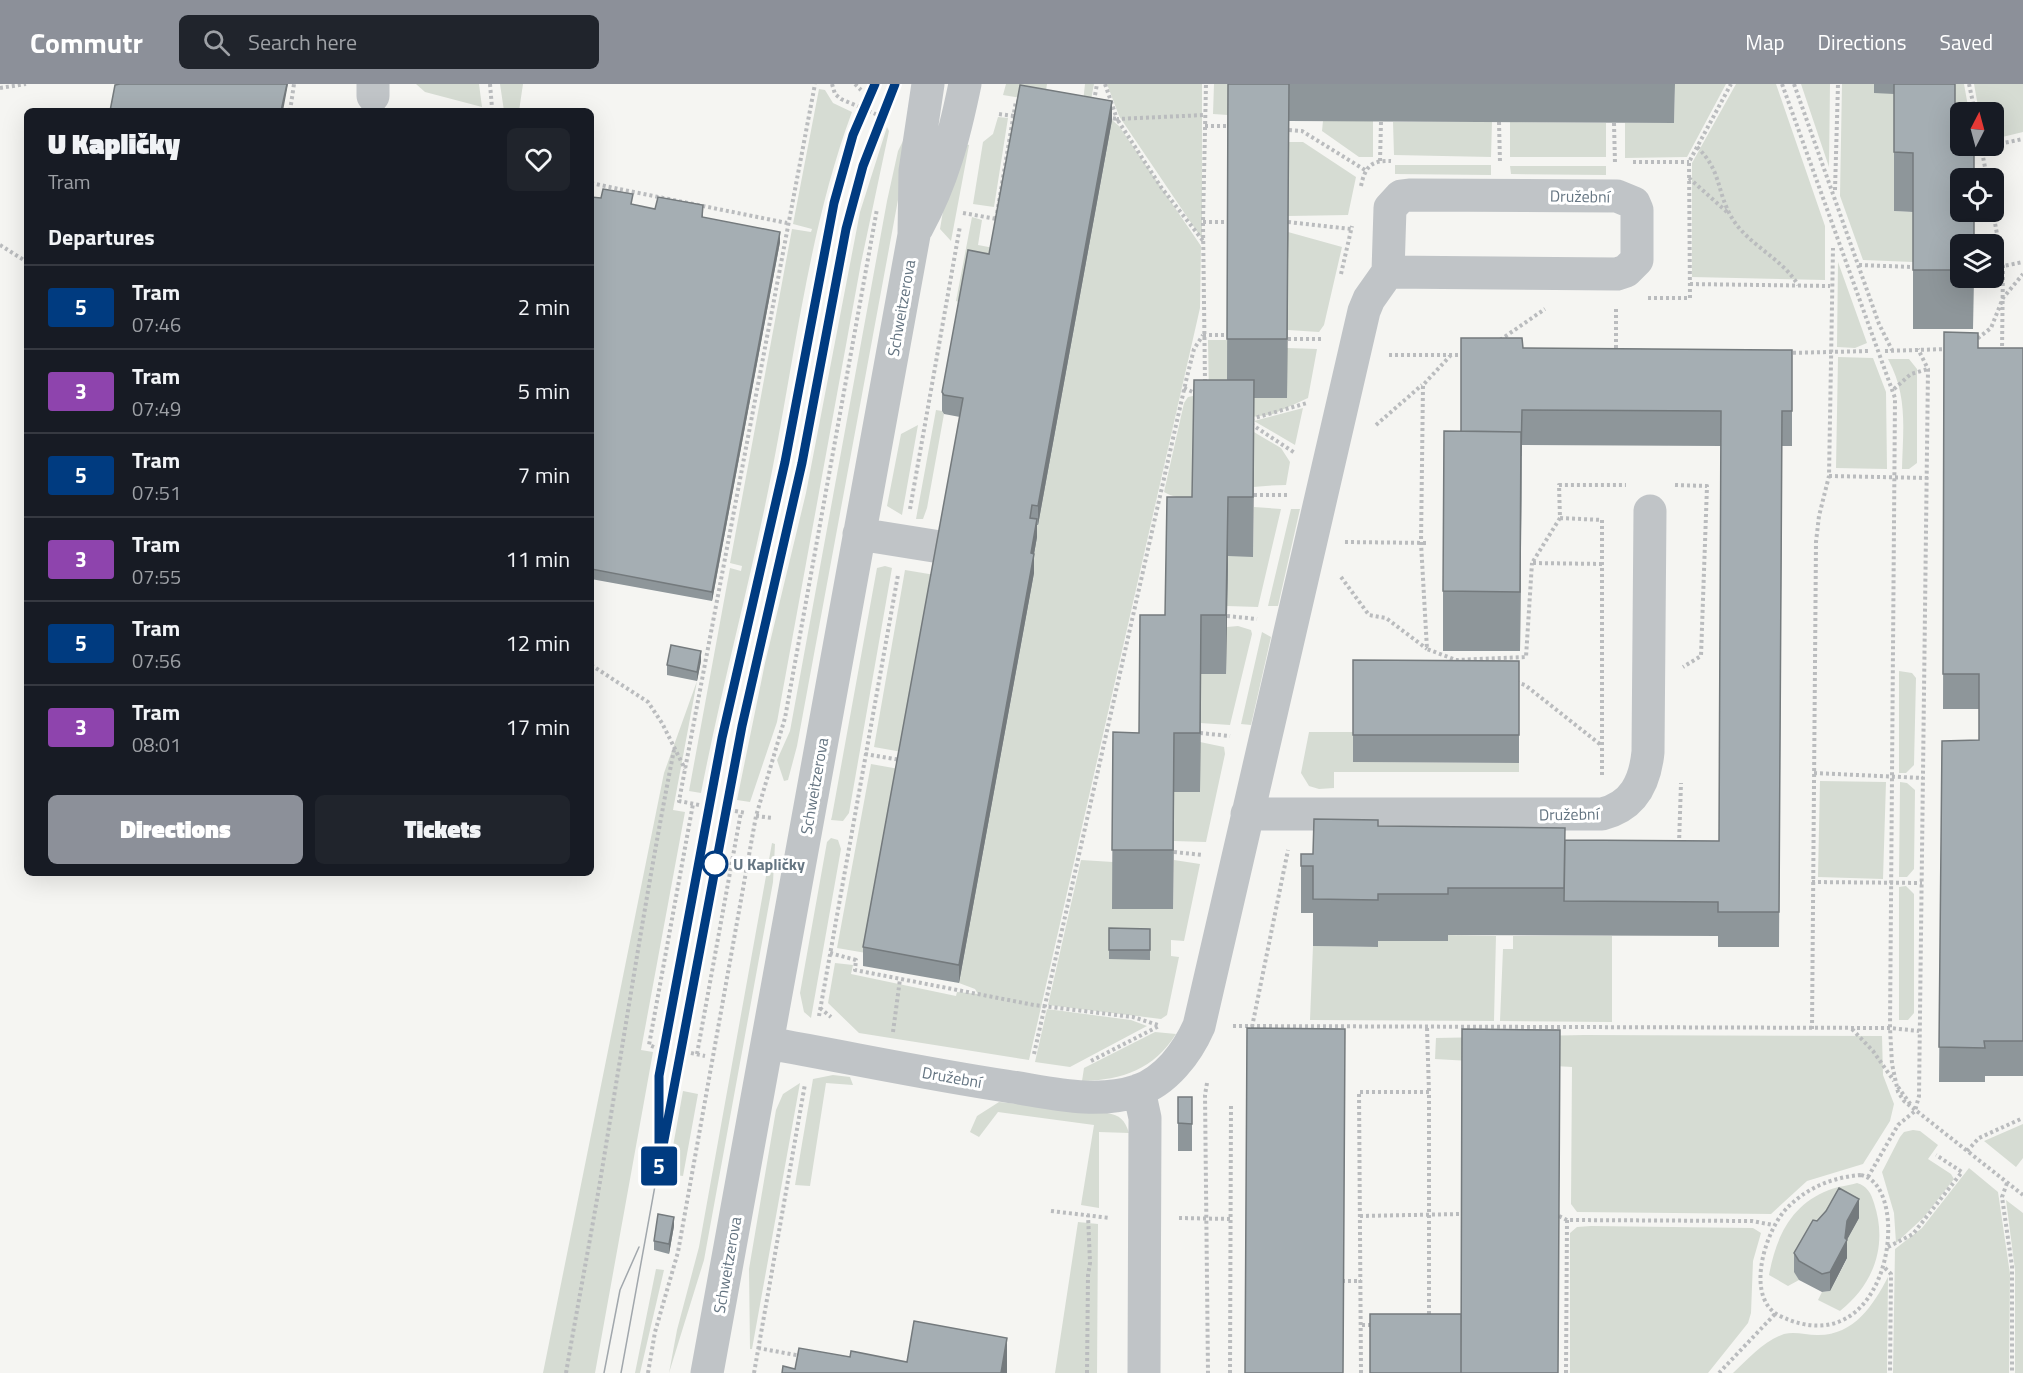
<!DOCTYPE html>
<meta charset="utf-8">
<style>
:root{--surface:#171b24;--page:#20242c;--text:#f1f3f6;--muted:#9ea1a6;--line:#363941;--accent:#8c9099}
body{margin:0;font-family:"Titillium Web",sans-serif;background:var(--page);color:var(--text);height:100vh;display:flex;flex-direction:column;font-size:22px;white-space:nowrap}
*{box-sizing:border-box;margin:0}
p{font-size:20px;color:var(--muted)}
.icon{flex:none;width:33px;height:33px;fill:none;stroke:currentColor;stroke-width:2;stroke-linecap:round;stroke-linejoin:round}
.map{position:relative;flex:1;overflow:hidden}
.details{position:absolute;left:24px;top:24px;width:570px;height:768px;display:flex;flex-direction:column;background:var(--surface);border-radius:9px;box-shadow:0 6px 24px #0002}
.details>*{flex:none}
.badge{padding:0 12px;border-radius:4px;font-size:21px;line-height:39px}
.needle{width:39px;rotate:6deg}
.tools{position:absolute;left:1950px;top:18px;display:grid;gap:12px}
.tools a{display:grid;place-items:center;width:54px;height:54px;border-radius:9px;background:var(--surface);box-shadow:0 6px 24px #0002;font-size:30px}
.map>.badge{position:absolute;translate:-50% -50%;box-shadow:0 0 0 3px #fff}
h2{padding:0 24px;font-size:22px;line-height:54px}
.round{display:grid;place-items:center;flex:none;width:63px;height:63px;border-radius:9px;background:var(--page)}
.head{display:flex;align-items:center;justify-content:space-between;height:102px;padding:0 24px}
h1{font-size:28px;font-weight:800;line-height:45px}
.action{display:flex;gap:12px;margin-top:auto;padding:12px 24px}
.action a{flex:1;height:69px;border-radius:9px;background:var(--accent);color:#fff;font-size:24px;font-weight:800;line-height:69px;text-align:center}
.action a+a{background:var(--page);color:var(--text)}
ul{padding:0;list-style:none}
li{display:flex;align-items:center;gap:18px;height:84px;padding:0 24px;border-top:2px solid var(--line)}
li div{flex:1}
li b{display:block;font-size:22px}
li em{font-style:normal}
li .badge{min-width:66px;font-weight:700;text-align:center}
header{display:flex;align-items:center;gap:36px;box-sizing:border-box;height:84px;padding:0 30px;background:var(--accent);color:#fff}
header strong{font-size:28px}
nav{display:flex;gap:33px;margin-inline-start:auto;font-size:21px}
.search{width:420px;height:54px;background:var(--page);display:flex;align-items:center;gap:15px;box-sizing:border-box;padding:0 21px;border-radius:9px;color:var(--muted);font-size:22px}
.map>svg:first-child{display:block}
.green{fill:#d6dcd3}
.lines{fill:none;stroke-linecap:round;stroke-linejoin:round}
.path{stroke:#babcbe;stroke-width:4;stroke-dasharray:3 3;stroke-linecap:butt}
.minor{stroke:#c0c4c7;stroke-width:33}
.tram{stroke:#a1a7ac;stroke-width:1.5}
.wall{fill:#8e969a}
.shaded-wall{fill:#747a7d}
.building{fill:#a5aeb3;stroke:#747a7d;stroke-width:1.5}
.line-casing{stroke:#fff;stroke-width:14}
.line{stroke:#003b80;stroke-width:9}
.stop-dot{fill:#fff;stroke:#003b80;stroke-width:3}
.labels{text-anchor:middle;dominant-baseline:central;stroke-width:6;stroke-linejoin:round;paint-order:stroke}
.street-label{font-size:16px;fill:#657582;stroke:#fff}
.stop-label{font-size:16px;font-weight:bold;fill:#657582;stroke:#fff;text-anchor:start}
</style>
<header>
<strong>Commutr</strong>
<div class="search"><svg class="icon" aria-label="search" viewBox="0 0 24 24"><circle cx="10" cy="10" r="6"/><path d="M15 15l6 6"/></svg>Search here</div>
<nav><a>Map</a><a>Directions</a><a>Saved</a></nav>
</header>
<div class="map">
<svg width="2023" height="1289" viewBox="0 0 2023 1289">
<rect width="100%" height="100%" fill="#f5f5f2"/>
<path class="green" d="M416 0H479L482 23 425 8Z
M500 0H523L519 27H504Z
M1006 0H1047L1045 13 1083 18 1085 0H1094L1089 26 1003 11Z
M1107 0H1202V155L1119 32Z
M1214 0H1228V31L1213 30Z
M1675 0H1726L1687 73 1625 74V39H1674Z
M1736 0H1776L1825 142V196L1692 193V79Z
M1801 0H1830L1829 83Z
M1842 0H1875L1894 10V127L1913 128V178L1863 176 1840 112Z
M1936 0H1964L1969 28H1960V60H1955Z
M1974 0H2023V48L1994 55V28H1979Z
M819 5 825 6 833 19 852 28C810 141 796 264 773 382 752 492 722 600 701 709L689 707 730 484 741 487 742 482 730 479 792 145 811 148 812 145 793 140Z
M998 33 1008 34 994 123 973 120 983 58 993 50Z
M1112 36 1119 42 1201 162 1200 224 1029 976 859 949 828 919 835 879 853 881 851 890 956 912 957 908 978 910 975 905 959 899 1034 489 1032 440H1038Z
M1323 37H1373V73H1359L1322 47Z
M1393 38H1492L1491 73 1394 71Z
M1510 38 1606 39V73H1510Z
M887 43 889 47 861 179 777 638 750 718 737 716 765 579 806 409 860 128Z
M906 51H910L797 662 788 696 784 697 777 676 790 647 887 117 898 67Z
M1289 58H1303L1356 93 1348 131 1288 132Z
M965 60 969 61 951 157 940 145 944 121Z
M1395 81H1491V91L1395 90Z
M1510 82H1606V91L1511 90Z
M972 133 982 136 978 161 994 164 962 219 956 217Z
M1288 148 1342 163 1324 241 1319 248 1288 246Z
M1838 178 1867 259 1855 264 1837 263Z
M1208 256H1227L1287 314V264L1317 265 1308 314 1273 330 1252 333 1209 312Z
M1838 273 1873 274 1886 308 1887 385 1836 384Z
M1888 275H1909L1917 285V379L1909 385H1902C1903 344 1908 312 1888 275Z
M1193 312 1281 364 1290 378 1286 401C1275 401 1264 402 1253 403 1226 407 1189 423 1164 408L1184 319 1188 313Z
M1303 324 1295 361 1254 337Z
M936 326 942 327 944 330 927 424 923 435H916Z
M918 341 902 431 887 422 901 350Z
M1254 423 1281 425 1258 523 1227 522 1228 472H1253Z
M1291 425H1300L1278 522H1268Z
M885 482 892 484 849 729 843 737 831 736 832 732 877 484Z
M905 486 935 491 902 668 874 663Z
M1238 542 1251 546 1252 550 1230 641 1200 639 1201 590H1226L1227 543Z
M1262 548 1271 553 1251 641 1241 640Z
M1899 587 1912 589 1916 594 1914 681 1906 689H1899Z
M697 597 673 726 685 728 641 966 653 968 595 1289H543L664 689Z
M1309 648H1353V678L1519 679V688H1334V704L1319 705 1309 702 1301 689Z
M1200 658 1224 663 1225 670 1206 758 1174 757V708Z
M871 680 899 685 866 869 837 864Z
M1820 697 1886 698 1883 795 1818 793Z
M1900 698 1907 699 1915 706 1914 785 1907 793H1899Z
M831 754 838 756 841 765 811 934 804 928 800 909 827 758Z
M772 759 775 760 773 798 704 1176 669 1289 677 1246 699 1163Z
M1081 776 1113 778V825H1173L1174 776 1200 780 1184 857 1171 856V872L1179 873 1167 931 1161 935 1048 921Z
M1906 802 1914 810V929L1908 936H1899V803Z
M1448 851 1496 852 1494 937 1310 936 1313 862 1377 863 1378 857H1448Z
M1513 852H1612V938L1500 937 1503 865H1513Z
M1047 925 1131 936 1147 942 1070 983 1035 978Z
M1155 948 1176 950C1154 985 1123 996 1082 997L1084 984Z
M1584 951 1882 952 1883 991 1894 1020 1890 1037 1863 1080 1807 1097 1771 1130 1577 1128 1571 1120 1572 983 1435 975 1436 954Z
M833 991 850 993 853 1001 826 999 810 1102 795 1101 813 995Z
M800 999 752 1265H750L749 1185 776 1026 783 1010Z
M683 1007 698 1010 683 1092 668 1090Z
M999 1018 1107 1029C1120 1031 1125 1036 1129 1049L1099 1048V1124L1081 1121 1094 1041 998 1028 979 1053 970 1048 977 1032Z
M2023 1040V1074L2016 1083 1984 1057Z
M1913 1046 1920 1047 1938 1061 1928 1075 1951 1090 1954 1095 1924 1133 1896 1159 1894 1129 1882 1088 1900 1053 1904 1048Z
M1969 1084 1998 1108 2010 1190 2009 1289H1893L1895 1165 1922 1144Z
M1857 1099C1867 1102 1871 1109 1874 1119 1888 1161 1874 1200 1840 1227L1818 1216 1822 1208 1830 1207 1847 1175V1156L1859 1134 1799 1196 1788 1202 1769 1191C1776 1154 1790 1121 1829 1106 1838 1102 1848 1102 1857 1099Z
M2006 1116 2023 1129V1289H2015V1186Z
M1078 1138 1098 1140 1097 1289H1055Z
M1591 1142 1753 1144 1761 1149 1753 1177 1751 1229 1748 1239 1708 1289H1570V1149L1577 1143Z
M656 1185 664 1186 640 1289H635Z
M1888 1193 1887 1289H1733C1748 1275 1764 1257 1784 1250 1795 1247 1806 1251 1817 1251 1853 1252 1873 1222 1888 1193Z"/>
<g class="lines">
<path class="path" d="M490 0 492 24
M832 0 835 10 841 15 887 35
M855 0 861 6
M1105 0 1117 35 1205 31
M1782 0 1895 314 1890 944 1892 980 1898 1008 1904 1017 2023 1111
M1794 0 1879 240 1892 266
M1969 0 1975 28
M0 4 26 0
M1094 17 1097 0
M290 27 294 0
M999 30 1014 32
M1107 33 1117 35 1161 103 1204 158
M1499 38 1500 78
M1614 39 1615 79
M1205 42H1228
M1289 46 1302 47 1365 86
M1994 61 2023 55
M1981 62 1987 94
M1697 63C1722 87 1716 107 1732 134 1748 161 1782 174 1798 201
M1955 67 1993 62
M1380 77 1381 38
M1633 78H1689
M1689 94 1728 129
M591 99 619 105
M1361 102C1365 83 1371 76 1391 77
M1835 106 1838 0
M619 110V105L787 139
M1993 128 2003 183 2002 267
M963 129 997 135
M996 135 1016 17 1020 18
M1203 138H1228
M1288 138 1351 145
M0 161 27 178
M1859 181 1913 183
M1994 184 2023 178
M1341 190 1352 142
M1690 200 1830 202
M1648 214H1690L1689 78 1731 0
M1203 251H1227
M1288 255H1322
M1500 256 1545 225
M1973 258 1991 244 2003 214 2023 190
M1885 267 1947 265
M1787 269 1870 267
M1616 270V223
M1389 271H1465
M1451 271 1423 301 1421 459 1427 565 1456 576 1526 573 1532 479
M1205 298 1203 138 1206 0
M1184 304 1197 310
M1894 305 1911 290 1928 285
M1251 335 1307 319
M1251 340 1295 369
M1376 341 1422 301
M1829 392 1928 394
M1675 401 1707 402 1701 572 1683 583
M1254 411H1287
M910 425 960 142
M1560 434 1532 479 1602 480
M1345 458 1428 459
M1341 493 1369 531 1386 534 1427 565
M1227 532 1257 535
M591 581 648 618 662 639 685 685
M1516 598 1525 601 1601 661
M1200 649 1230 652
M865 670 900 676
M1814 689 1923 694
M1602 691V436L1560 434 1559 401H1626
M699 721 679 717 815 0
M735 727 746 729
M756 732 773 734
M1679 760 1681 699
M1174 768 1203 771
M1812 798 1922 799
M830 869 856 876 855 886 1034 921 1133 933 1158 941
M820 924 831 933
M819 932 898 491
M1233 942 1890 944 1919 947
M1252 943 1288 766
M1427 944 1429 1008
M1812 945 1816 458 1819 432 1829 392 1833 164
M1852 945 1873 967 1894 997
M893 948 900 895
M654 963 649 961 693 720
M691 969 705 972
M697 970 741 728
M1034 970 1186 297 1194 265 1203 251
M1091 977 1159 942
M1207 999 1205 1011 1208 1289
M1898 1003 1911 1021
M1967 1067 1979 1054 2023 1034
M1861 1091C1914 1102 1891 1285 1780 1232 1743 1214 1766 1144 1788 1123 1808 1103 1834 1093 1861 1091Z
M1868 1093 1898 1041 1915 1027 1919 1012 1928 285 1918 265
M2007 1099 2002 1113 2012 1182V1289
M1051 1127 1110 1134
M1360 1132 1462 1130
M1559 1132 1567 1136 1752 1137 1773 1141
M1179 1134 1231 1135
M1888 1163 1913 1150 1962 1088 1936 1071
M1885 1184 1891 1190 1890 1289
M1342 1197H1361
M1362 1241H1373
M758 1264 801 1272
M566 1289C579 1213 594 1137 606 1061 628 929 648 797 674 666
M648 1289 655 1248 678 1168 756 732 785 634 877 125
M754 1289 805 1000
M1087 1289 1088 1191 1090 1179 1088 1131
M1230 1289 1231 1019
M1361 1289 1359 1008H1429V1232
M1566 1289 1567 1136
M1719 1289 1775 1230"/>
<path class="minor" d="M373 12V0
M917 144C943 96 954 53 965 0
M859 450 940 463
M1247 730H1602C1634 722 1645 698 1648 668L1650 427
M767 959C847 973 926 990 1006 1002 1048 1008 1095 1021 1137 1007 1166 997 1187 969 1199 942L1364 227 1369 215 1388 188 1390 124 1401 112 1409 111 1617 112 1634 119 1637 126V176L1626 187 1617 190 1388 188
M1139 1006 1145 1034 1144 1289
M707 1289 914 151 915 87 928 0"/>
<path class="tram" d="M659 1053V992L719 670 785 378 834 119 853 51 875 0
M604 1289 620 1206 639 1163
M621 1289C662 1065 701 841 747 618 762 544 782 472 798 398 827 265 836 125 895 0"/>
</g>
<path class="wall" d="M1228 0H1675L1674 39 1289 37 1287 314H1254L1253 473 1228 472 1226 590H1201L1200 708H1174L1173 825H1112L1113 648 1139 649 1192 413 1227 296Z
M1874 0H1955V69L1960 160V194H1974L1973 245H1913V128L1894 127V10L1874 9Z
M1112 36 1038 441H1037V453L1034 470V489L959 899 863 882V863L960 333 944 330 942 327V308L989 170Z
M591 113 655 125 703 131V134L780 158 712 517 591 495Z
M1944 248 1978 264H2023V992H1985V998H1939L1942 657 1979 656V625H1943Z
M1523 264 1792 266V362H1782L1779 863H1718V852L1448 851V857H1378V863L1313 862V829H1301V770H1313L1378 742 1565 756 1719 757 1721 362 1522 361 1520 567H1443V507L1461 347Z
M1353 576 1519 577V679L1353 678Z
M701 577 697 597 667 591V581Z
M1109 844 1150 845V876L1109 875Z
M1178 1013H1192V1067H1178Z
M1859 1134 1847 1155V1174L1830 1207 1822 1208 1799 1196 1794 1188V1169L1817 1137Z
M674 1142 669 1170 654 1166V1157Z"/>
<path class="shaded-wall" d="M287 0H288L283 27H281Z
M1112 17V36L1038 441V422Z
M1289 37 1287 314V255Z
M780 148V158L712 517V508Z
M1254 296V355L1253 473V413Z
M1522 326 1520 567V508Z
M1228 413V472L1226 590V531Z
M1037 435V453L1034 470V489L959 899V881Z
M1201 531V590L1200 708V649Z
M701 567V577L697 597V588Z
M1174 649V708L1173 825V766Z
M1859 1115V1134L1847 1156V1174L1830 1207V1188L1847 1137Z
M674 1133V1142L669 1170V1160Z
M1007 1254V1289H1001Z"/>
<path class="building" d="M120 0H287L281 27H110L115 1Z
M1228 0H1289L1287 255H1227Z
M1894 0H1955V69H1974V94H1960V128H1974V160H1960V186H1913V69L1894 68Z
M1020 1 1112 17 1038 422 1032 421 1030 434 1037 435 1031 469 1034 470 959 881 863 863 963 314 944 311 942 308 968 166 989 170Z
M603 105 633 110 631 120 655 125 658 113 703 121 702 133 780 148 712 508 591 485V113L601 114Z
M1944 248 1978 249V264H2023V957H1984L1985 964 1939 963 1942 657 1979 656V590H1943Z
M1461 254H1522L1523 264 1792 266V327H1782L1779 828H1718V818L1564 817 1565 756 1719 757 1721 327 1522 326 1521 372V348L1461 347Z
M1194 296H1254L1253 413H1228L1226 531H1201L1200 649H1174L1173 766H1112L1113 648 1139 649 1140 531H1165L1167 413H1192Z
M1444 347 1521 348 1520 508 1443 507Z
M671 561 701 567 697 588 667 581Z
M1353 576 1519 577V651H1353Z
M1314 735 1378 736V742L1565 744 1564 804H1448V810H1378V816L1313 815V782H1301V770H1313Z
M1109 844 1150 845V866H1109Z
M1247 944 1345 945 1343 1289H1245Z
M1462 945 1560 946 1558 1289H1461Z
M1178 1013H1192V1040L1178 1039Z
M1839 1104 1859 1115 1847 1137 1845 1154 1847 1156 1830 1188 1822 1190 1799 1177 1794 1169 1813 1136 1817 1137 1826 1127Z
M658 1130 674 1133 669 1160 654 1157Z
M1370 1230H1461V1289H1370Z
M914 1237 1007 1254 1001 1289H782L783 1282 795 1285 799 1264 850 1273 851 1267 907 1278Z"/>
<g class="lines">
<defs>
<path id="line" d="M875 0 853 51 834 119 785 378 722 654 659 992V1083L742 642 802 379 846 145 863 82 895 0"/>
</defs>
<use href="#line" class="line-casing"/>
<use href="#line" class="line"/>
</g>
<circle class="stop-dot" cx="715" cy="780" r="12"/>
<g class="labels">
<g class="street-label">
<text transform="translate(1580 112) rotate(1)">Družební</text>
<text transform="translate(901 224) rotate(-80)">Schweitzerova</text>
<text transform="translate(814 702) rotate(-80)">Schweitzerova</text>
<text transform="translate(1569 730) rotate(-1)">Družební</text>
<text transform="translate(952 993) rotate(10)">Družební</text>
<text transform="translate(727 1181) rotate(-80)">Schweitzerova</text>
</g>
<g class="stop-label">
<text x="733" y="780">U Kapličky</text>
</g>
</g>
</svg>
<div class="tools">
<a><svg class="needle" viewBox="-14 -14 28 28"><path d="M0-13l5 13h-10z" fill="#e53935"/><path d="M0 13l5-13h-10z" fill="#9ea1a6"/></svg></a>
<a><svg class="icon" aria-label="locate" viewBox="0 0 24 24"><circle cx="12" cy="12" r="6"/><path d="M12 2v4M12 18v4M2 12h4M18 12h4"/></svg></a>
<a><svg class="icon" aria-label="layers" viewBox="0 0 24 24"><path d="M12 4l9 5-9 5-9-5zM3 14l9 5 9-5"/></svg></a>
</div>
<b class="badge" style="left:659px;top:1082px;background:#003b80;color:#fff">5</b>
<section class="details">
<div class="head"><div><h1>U Kapličky</h1><p>Tram</p></div><a class="round"><svg class="icon" aria-label="heart" viewBox="0 0 24 24"><path d="M12 20l-8-8c-3-5 5-10 8-4 3-6 11-1 8 4z"/></svg></a></div>
<h2>Departures</h2>
<ul>
<li><span class="badge" style="background:#003b80;color:#fff">5</span><div><b>Tram</b><p>07:46</p></div><em>2 min</em></li>
<li><span class="badge" style="background:#8e44ad;color:#fff">3</span><div><b>Tram</b><p>07:49</p></div><em>5 min</em></li>
<li><span class="badge" style="background:#003b80;color:#fff">5</span><div><b>Tram</b><p>07:51</p></div><em>7 min</em></li>
<li><span class="badge" style="background:#8e44ad;color:#fff">3</span><div><b>Tram</b><p>07:55</p></div><em>11 min</em></li>
<li><span class="badge" style="background:#003b80;color:#fff">5</span><div><b>Tram</b><p>07:56</p></div><em>12 min</em></li>
<li><span class="badge" style="background:#8e44ad;color:#fff">3</span><div><b>Tram</b><p>08:01</p></div><em>17 min</em></li>
</ul>
<div class="action"><a>Directions</a><a>Tickets</a></div>
</section>
</div>
